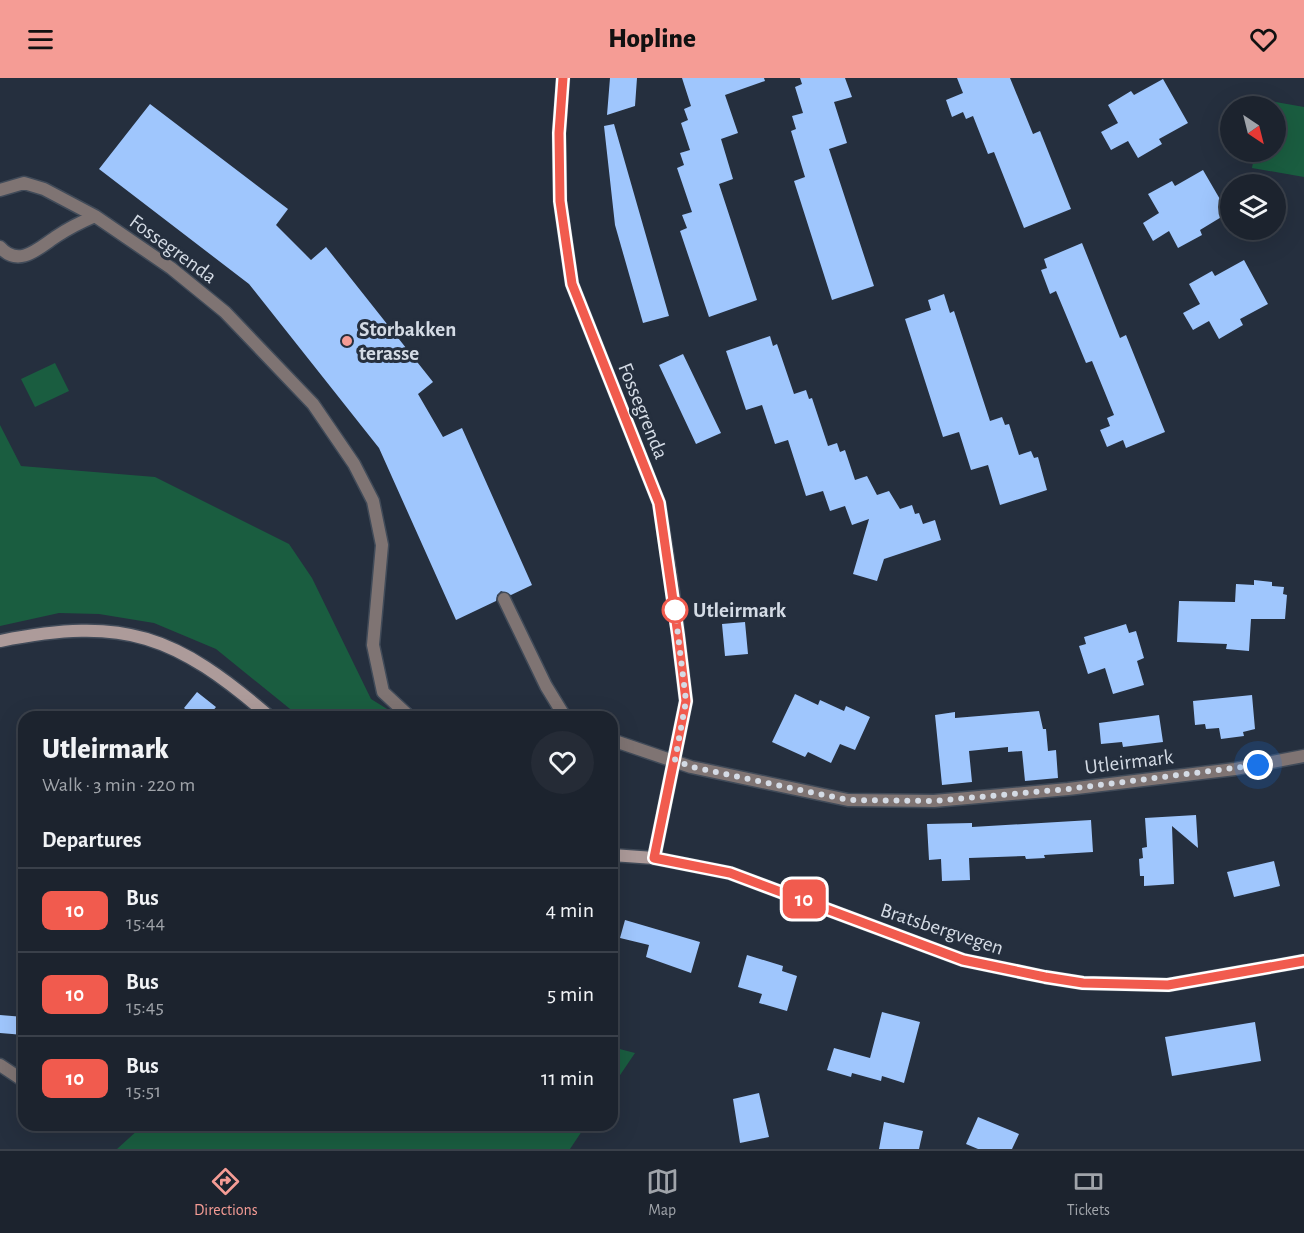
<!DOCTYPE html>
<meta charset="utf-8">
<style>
:root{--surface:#1c232e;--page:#252b36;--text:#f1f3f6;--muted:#a0a4aa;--line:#3a404a;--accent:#f59c95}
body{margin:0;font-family:"Alegreya Sans",sans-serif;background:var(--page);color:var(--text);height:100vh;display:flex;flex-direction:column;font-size:22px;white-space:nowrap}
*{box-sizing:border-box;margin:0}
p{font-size:20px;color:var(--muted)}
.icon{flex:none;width:33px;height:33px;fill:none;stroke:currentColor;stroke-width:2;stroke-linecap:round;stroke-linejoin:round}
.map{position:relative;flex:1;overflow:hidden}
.details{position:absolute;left:18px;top:633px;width:600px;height:420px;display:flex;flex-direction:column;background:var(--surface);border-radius:18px;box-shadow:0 6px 24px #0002,0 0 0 2px var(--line)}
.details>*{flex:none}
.badge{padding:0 12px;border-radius:9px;font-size:21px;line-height:39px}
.needle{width:39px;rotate:145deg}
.buttons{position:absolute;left:1220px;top:18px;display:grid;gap:12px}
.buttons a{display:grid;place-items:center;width:66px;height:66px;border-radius:50%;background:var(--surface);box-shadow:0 6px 24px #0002,0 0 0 2px var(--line);font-size:30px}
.you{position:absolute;width:30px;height:30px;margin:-15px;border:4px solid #fff;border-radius:50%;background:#1a73e8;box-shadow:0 0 0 9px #1a73e833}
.map>.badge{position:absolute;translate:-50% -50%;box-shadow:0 0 0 3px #fff}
h2{padding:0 24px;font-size:22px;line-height:54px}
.round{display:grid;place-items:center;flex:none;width:63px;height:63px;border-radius:32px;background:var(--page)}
.summary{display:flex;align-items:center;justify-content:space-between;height:102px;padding:0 24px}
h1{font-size:28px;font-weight:800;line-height:45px}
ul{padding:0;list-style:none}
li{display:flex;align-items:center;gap:18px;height:84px;padding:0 24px;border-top:2px solid var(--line)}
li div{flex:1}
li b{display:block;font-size:22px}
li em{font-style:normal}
li .badge{min-width:66px;font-weight:700;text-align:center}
header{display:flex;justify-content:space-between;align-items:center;height:78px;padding:0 24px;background:var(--accent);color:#111;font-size:27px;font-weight:800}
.tab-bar{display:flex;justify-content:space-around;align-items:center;height:84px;border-top:2px solid var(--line);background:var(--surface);font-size:16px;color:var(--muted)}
.tab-bar a{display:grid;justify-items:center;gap:3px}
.tab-bar .current{color:var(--accent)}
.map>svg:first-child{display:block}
.green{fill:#1a5d40}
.building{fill:#9fc6fd}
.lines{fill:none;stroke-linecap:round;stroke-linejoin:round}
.minor-casing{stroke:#414b59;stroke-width:15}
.tertiary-casing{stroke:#414b59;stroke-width:15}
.secondary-casing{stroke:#414b59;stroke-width:15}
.minor{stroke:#7f7473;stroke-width:12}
.tertiary{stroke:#7f7473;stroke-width:12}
.secondary{stroke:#ad9b9a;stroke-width:12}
.line-casing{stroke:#fff;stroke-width:14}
.line{stroke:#f15b4e;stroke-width:9}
.walk{stroke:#d4dbe5;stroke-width:6;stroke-dasharray:0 10.8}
.poi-dot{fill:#f59c95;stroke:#252f3e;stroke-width:2}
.stop-dot{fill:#fff;stroke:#f15b4e;stroke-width:3}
.labels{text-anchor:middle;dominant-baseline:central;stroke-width:6;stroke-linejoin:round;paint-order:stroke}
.street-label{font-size:21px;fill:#d4dbe5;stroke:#252f3e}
.poi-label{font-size:21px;font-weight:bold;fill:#d4dbe5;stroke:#252f3e;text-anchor:start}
.stop-label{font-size:21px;font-weight:bold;fill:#d4dbe5;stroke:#252f3e;text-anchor:start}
</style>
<header><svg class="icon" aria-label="menu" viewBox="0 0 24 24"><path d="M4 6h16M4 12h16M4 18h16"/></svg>Hopline<svg class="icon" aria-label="heart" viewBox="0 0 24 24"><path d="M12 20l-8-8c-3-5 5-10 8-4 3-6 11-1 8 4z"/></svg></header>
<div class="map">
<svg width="1304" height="1071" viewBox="0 0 1304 1071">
<rect width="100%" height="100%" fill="#252f3e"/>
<path class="green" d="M1264 22 1304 29V99L1252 90 1255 74H1275V28H1263Z
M55 285 69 313 35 329 21 301Z
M0 347 21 388 155 399 289 466 312 500 371 621 400 639H300L216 571 154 545 99 536 59 535 0 548Z
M612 969 635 975 612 1009Z
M154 1047H586L570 1071H117L139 1051Z"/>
<path class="building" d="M610 0H637L635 28 607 37Z
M682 0H764L765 3 725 17 738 55 721 61 733 101 719 106 757 222 709 239 680 153 687 150 682 137 692 134 677 90 684 87 680 75 690 72 681 45 688 42 684 31 691 28Z
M800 0H845L852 19 834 24 847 65 829 71 874 208 832 222 794 103 805 99 791 53 796 51 792 38 803 35 795 9 802 6Z
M957 0H1010L1033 56 1040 53 1071 131 1024 150 994 74 988 76 973 38 966 41 963 34 952 39 946 22 963 15Z
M1163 1 1188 45 1159 61 1162 66 1138 80 1128 63 1111 72 1101 54 1118 45 1108 27 1131 13 1134 17Z
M150 26 288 131 276 147 311 182 326 169 433 304 418 316 443 359 462 350 532 507 511 517 501 513 497 517 496 523 456 542 379 370 249 206 99 91Z
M614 46 669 238 643 245 615 147 604 48Z
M1203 92 1228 135 1200 152 1202 157 1178 170 1169 153 1153 163 1143 145 1159 135 1148 116 1172 103 1175 108Z
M1082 165 1120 260 1126 257 1165 354 1126 370 1123 362 1107 369 1100 352 1110 348 1107 340 1114 337 1092 283 1086 285 1056 213 1050 216 1041 192 1047 190 1044 181Z
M1244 182 1268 226 1240 241 1243 247 1219 261 1209 243 1193 252 1183 235 1200 226 1189 206 1212 193 1215 198Z
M944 216 950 235 954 233 990 343 1002 339 1005 347 1009 346 1019 377 1031 373 1034 380 1038 379 1047 412 1000 427 988 387 971 392 959 354 943 359 905 241 931 232 928 222Z
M770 258 773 268 777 266 794 316 806 312 809 321 812 320 828 368 837 365 840 374 845 372 855 402 867 398 877 417 889 413 900 431 912 427 915 436 919 435 923 446 935 442 941 462 884 481 877 503 853 496 869 441 852 447 845 428 830 433 823 413 806 418 788 362 775 366 762 327 746 332 726 273Z
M683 276 721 355 696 366 659 287Z
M1254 502 1272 504V508L1284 509 1283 516 1287 517 1285 541H1251L1249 573 1226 571 1227 566 1177 564 1179 523 1235 524 1236 506 1254 507Z
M745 544 748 576 725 578 722 546Z
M1126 546 1129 555 1136 553 1144 580 1137 583 1144 607 1113 616 1105 590 1088 596 1079 568 1086 566 1084 559Z
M197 614 216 629 208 639H195L184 630Z
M795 616 818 627 820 622 844 633 846 628 870 639 855 672 840 666 831 685 808 674 805 679 772 664Z
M1252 617 1255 651 1243 654 1244 658 1221 661 1219 650 1206 651 1205 646 1195 647 1193 623Z
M1039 633 1043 651H1046L1048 673 1056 672 1058 700 1025 703 1022 673 1008 674V669L969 673 972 704 942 707 935 637 955 634V640Z
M1159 637 1163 664 1123 669 1122 664 1101 666 1099 645Z
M1196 737 1198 770 1172 748 1174 806 1144 808V798H1140L1139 781 1143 780 1142 770 1147 769 1145 740Z
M1091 742 1093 774 1044 777 1045 780 1026 781 1025 778 969 780 970 802 942 803 941 781 929 782 927 746 972 745V749Z
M1274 783 1280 808 1234 819 1227 794Z
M625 842 700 864 691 895 646 879 649 867 620 860Z
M747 877 783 888 782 893 797 898 787 933 759 925 762 916 738 909Z
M882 934 920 944 904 1005 882 998 881 1003 852 995 851 999 827 992 834 970 870 980Z
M0 937 24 939V957L0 955Z
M1255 944 1261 983 1172 998 1165 959Z
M759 1015 769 1059 740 1065 733 1021Z
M978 1039 1019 1056 1012 1071H978L966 1066Z
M884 1044 923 1053 919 1071H879Z"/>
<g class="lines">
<defs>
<path id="minor" d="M0 112 24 105 44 111 95 138 171 190 225 234 313 326 354 386 373 423 382 467 373 567 383 614 410 639
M0 169C19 191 40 169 57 158 69 150 81 144 95 138
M504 521 546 608 565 639
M612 662 691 689 848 722 934 723 1068 711 1235 691 1304 678
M0 987 24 1003"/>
<path id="tertiary" d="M563 0 559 55 560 123 572 206 659 425 673 514 686 623 654 780"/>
<path id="secondary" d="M0 563C125 538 175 557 270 639
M612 777 654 780 730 795 963 882 1045 899 1083 905 1168 907 1304 883"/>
</defs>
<use href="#minor" class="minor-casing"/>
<use href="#tertiary" class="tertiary-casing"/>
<use href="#secondary" class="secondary-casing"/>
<use href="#minor" class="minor"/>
<use href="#tertiary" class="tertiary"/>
<use href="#secondary" class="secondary"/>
</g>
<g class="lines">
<defs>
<path id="line" d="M563 0 559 55 560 123 572 206 659 425 678 557 686 623 654 780 730 795 963 882 1045 899 1083 905 1168 907 1304 883"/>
</defs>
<use href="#line" class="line-casing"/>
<use href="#line" class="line"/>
<path class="walk" d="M675 532 686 623 675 682 692 689 848 722 934 723 1068 711 1258 687"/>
</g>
<circle class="poi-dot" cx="347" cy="263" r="6"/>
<circle class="stop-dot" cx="675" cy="532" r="12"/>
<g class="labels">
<g class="street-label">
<text transform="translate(173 171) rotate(36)">Fossegrenda</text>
<text transform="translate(643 333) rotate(68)">Fossegrenda</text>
<text transform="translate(1129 684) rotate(-7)">Utleirmark</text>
<text transform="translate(942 851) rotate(18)">Bratsbergvegen</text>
</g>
<g class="poi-label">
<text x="359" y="251">Storbakken<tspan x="359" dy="24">terasse</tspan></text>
</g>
<g class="stop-label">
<text x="693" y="532">Utleirmark</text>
</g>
</g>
</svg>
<div class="buttons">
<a><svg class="needle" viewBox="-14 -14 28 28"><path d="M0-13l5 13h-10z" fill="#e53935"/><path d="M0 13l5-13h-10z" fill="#a0a4aa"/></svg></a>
<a><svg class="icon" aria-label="layers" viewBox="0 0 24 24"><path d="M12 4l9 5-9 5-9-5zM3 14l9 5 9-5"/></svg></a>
</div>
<div class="you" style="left:1258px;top:687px"></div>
<b class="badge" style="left:804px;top:821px;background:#f15b4e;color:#fff">10</b>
<section class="details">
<div class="summary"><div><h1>Utleirmark</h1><p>Walk · 3 min · 220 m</p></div><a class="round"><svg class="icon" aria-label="heart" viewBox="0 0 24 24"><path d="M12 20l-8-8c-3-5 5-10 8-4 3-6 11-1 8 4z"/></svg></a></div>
<h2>Departures</h2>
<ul>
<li><span class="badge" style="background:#f15b4e;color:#fff">10</span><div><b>Bus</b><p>15:44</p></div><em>4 min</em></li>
<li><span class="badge" style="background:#f15b4e;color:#fff">10</span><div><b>Bus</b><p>15:45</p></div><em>5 min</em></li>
<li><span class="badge" style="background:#f15b4e;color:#fff">10</span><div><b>Bus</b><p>15:51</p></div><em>11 min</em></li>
</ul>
</section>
</div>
<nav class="tab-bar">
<a class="current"><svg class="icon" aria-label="directions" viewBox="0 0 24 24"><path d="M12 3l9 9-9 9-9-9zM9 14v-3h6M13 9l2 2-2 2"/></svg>Directions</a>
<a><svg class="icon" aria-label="map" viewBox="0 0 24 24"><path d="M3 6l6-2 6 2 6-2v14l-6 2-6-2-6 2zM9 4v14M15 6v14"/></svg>Map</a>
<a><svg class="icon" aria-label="tickets" viewBox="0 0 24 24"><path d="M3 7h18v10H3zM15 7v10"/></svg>Tickets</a>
</nav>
